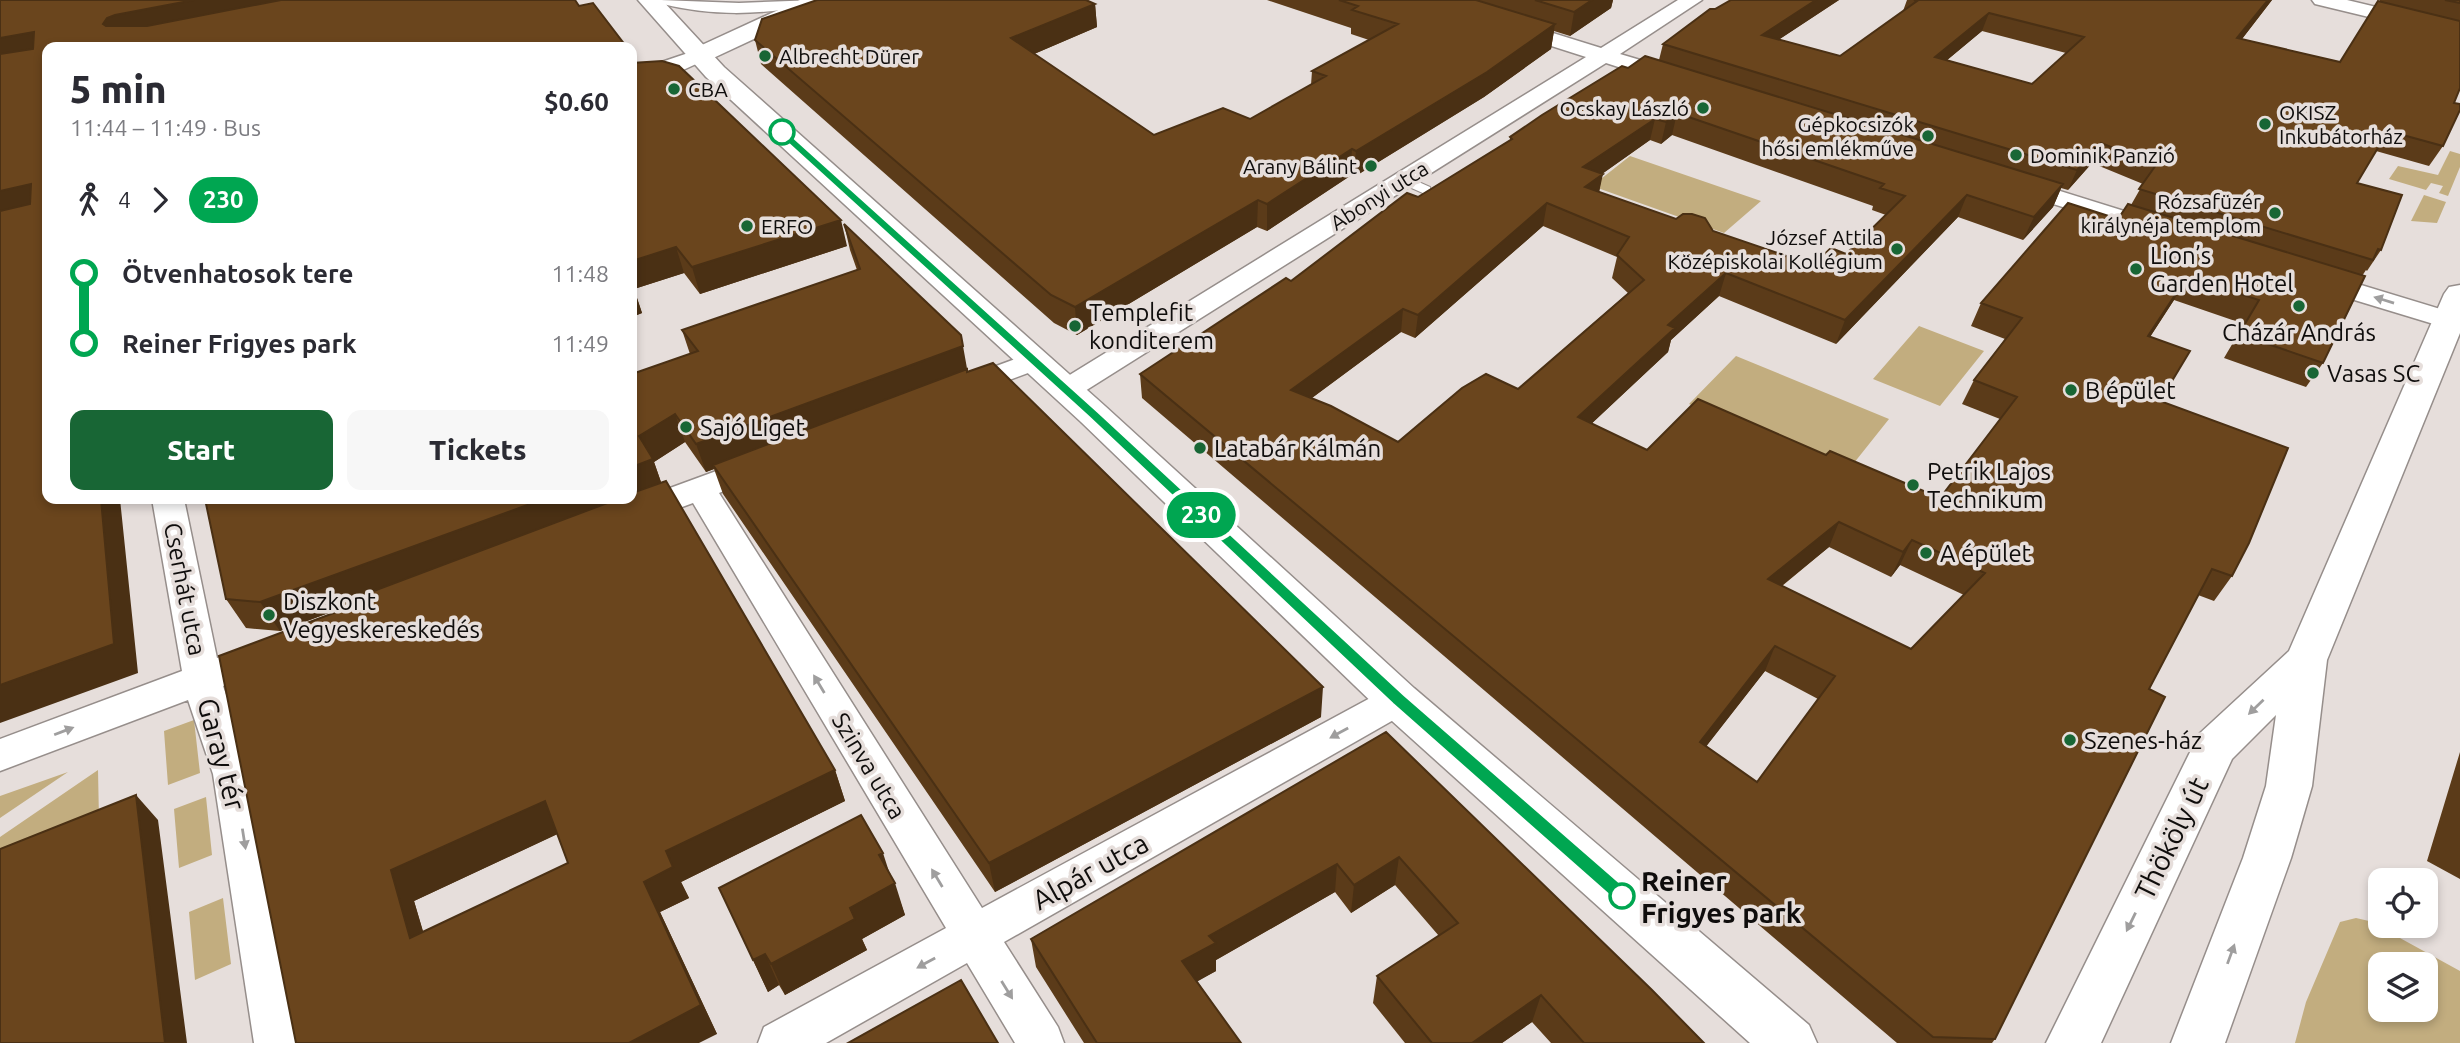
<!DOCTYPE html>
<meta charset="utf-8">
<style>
:root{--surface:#fff;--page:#f7f7f7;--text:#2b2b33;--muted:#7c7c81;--accent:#186635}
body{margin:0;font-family:Ubuntu,sans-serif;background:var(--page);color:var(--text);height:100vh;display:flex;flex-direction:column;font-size:26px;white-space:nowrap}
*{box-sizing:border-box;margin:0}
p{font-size:23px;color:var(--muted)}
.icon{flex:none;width:38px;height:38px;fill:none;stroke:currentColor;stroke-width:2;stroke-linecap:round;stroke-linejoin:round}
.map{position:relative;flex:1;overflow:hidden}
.details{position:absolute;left:42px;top:42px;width:595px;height:462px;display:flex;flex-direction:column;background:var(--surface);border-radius:14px;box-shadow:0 4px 10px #0003}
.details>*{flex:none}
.badge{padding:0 14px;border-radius:23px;font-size:24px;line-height:46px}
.fabs{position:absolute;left:2368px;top:868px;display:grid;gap:14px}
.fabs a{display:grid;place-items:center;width:70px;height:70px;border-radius:14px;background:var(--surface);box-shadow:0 4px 10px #0003;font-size:35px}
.map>.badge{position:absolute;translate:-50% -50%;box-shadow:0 0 0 4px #fff}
.legs{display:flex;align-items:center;gap:10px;height:77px;padding:0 28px;font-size:23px}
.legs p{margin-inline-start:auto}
.overview{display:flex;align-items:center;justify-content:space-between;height:119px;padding:0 28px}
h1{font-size:38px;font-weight:800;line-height:52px}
.action{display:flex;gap:14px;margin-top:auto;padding:14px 28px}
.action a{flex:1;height:80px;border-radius:14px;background:var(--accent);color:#fff;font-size:28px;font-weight:800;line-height:80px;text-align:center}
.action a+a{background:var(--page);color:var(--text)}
ul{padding:0 28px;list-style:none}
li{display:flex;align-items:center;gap:24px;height:70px;font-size:26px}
li i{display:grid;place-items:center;width:10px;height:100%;margin:0 9px;background:currentColor}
li i::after{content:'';width:18px;height:18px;margin:-9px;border:5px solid;border-radius:50%;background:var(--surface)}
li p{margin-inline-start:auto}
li:first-child i{background:linear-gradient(#0000 50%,currentColor 0)}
li:last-child i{background:linear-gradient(currentColor 50%,#0000 0)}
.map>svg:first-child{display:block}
.green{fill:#c2ad7f;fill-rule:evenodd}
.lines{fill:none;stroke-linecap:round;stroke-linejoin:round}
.service-casing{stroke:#968e8b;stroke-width:2}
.minor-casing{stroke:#968e8b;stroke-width:3}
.tertiary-casing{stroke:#968e8b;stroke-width:3}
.secondary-casing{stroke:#968e8b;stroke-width:3}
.service{fill:#fff;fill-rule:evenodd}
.minor{fill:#fff;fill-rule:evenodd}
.tertiary{fill:#fff;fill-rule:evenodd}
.secondary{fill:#fff;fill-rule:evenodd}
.wall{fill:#5b3b19;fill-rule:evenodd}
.shaded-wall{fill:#4a3014}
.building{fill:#6a451d;stroke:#4a3014;stroke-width:2;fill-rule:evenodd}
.oneway{fill:#9f9e9e}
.line-1{fill:#00a651;stroke:#fff;stroke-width:2}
.poi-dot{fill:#186635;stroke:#e6dedb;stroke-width:2.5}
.stop-1-dot{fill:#fff;stroke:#00a651;stroke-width:3.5}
.labels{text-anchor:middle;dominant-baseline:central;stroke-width:7;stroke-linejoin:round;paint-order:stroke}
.far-poi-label{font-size:21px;fill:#0f0d0c;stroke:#e6dedb;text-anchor:start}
.far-street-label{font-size:21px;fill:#0f0d0c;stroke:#e6dedb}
.poi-label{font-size:24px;fill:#0f0d0c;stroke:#e6dedb;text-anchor:start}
.street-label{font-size:24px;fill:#0f0d0c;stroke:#e6dedb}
.near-street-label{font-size:28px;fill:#0f0d0c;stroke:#e6dedb}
.near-stop-label{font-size:28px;font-weight:bold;fill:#0f0d0c;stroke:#e6dedb;text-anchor:start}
</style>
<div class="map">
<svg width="2460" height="1043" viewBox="0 0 2460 1043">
<rect width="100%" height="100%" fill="#e6dedb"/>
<path class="green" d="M2450 151 2460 154V167L2448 196 2439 193 2443 186 2431 183 2426 190 2389 179 2398 166 2438 175Z
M1630 156 1761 201 1724 233 1592 186Z
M2424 195 2446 202 2437 223 2411 221Z
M1919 326 1984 351 1940 406 1873 379Z
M1736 356 1889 419 1846 473 1689 404Z
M194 720 200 773 168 785 164 731Z
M98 770 99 820 0 855V837Z
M68 772 0 818V796Z
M206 797 212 855 179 868 174 809Z
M223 898 231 964 195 980 189 912Z
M2356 918 2369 921 2460 971V1043H2295L2306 1002 2340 922ZM2380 964H2426V1010H2380Z"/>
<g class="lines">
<defs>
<path id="service" d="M1403 175 1430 187 1431 190 1425 194 1398 182 1397 179Z"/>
<path id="minor" d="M660 0 739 3 817 0 807 6C757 15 712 16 663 4Z
M1417 0H1447L1601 48 1678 0H1702L1620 54 1684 73 1687 78 1684 83H1668L1606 63 1077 396 1066 399 1055 396 1051 390 1055 384 1586 57 1420 4Z
M2312 0H2347L2460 27V39L2315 4Z
M700 49 707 51 711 55 707 59 670 76 632 85V72Z
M2015 177 2169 225 2173 230 2169 235 2160 238 2006 189 2003 184 2006 179Z
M2315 271 2460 315V332L2305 285 2302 279 2305 273Z
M1034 352 1044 355 1049 361 1044 367 961 398 950 395 946 389 950 383Z
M760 455 771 458 776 465 771 472 719 493 982 908 1385 690 1398 685 1411 690 1417 700 1411 710 1004 942 1058 1027 1064 1043H1015L967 963 826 1043H758L764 1027 946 928 693 503 633 525 621 522 616 514 621 506Z
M152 499H184L217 658 263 642 276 646 281 656 276 666 223 686 253 774 300 1043H254L213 774 188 700 0 771V739L182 671Z"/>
<path id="tertiary" d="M800 0H830L827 5 709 60 700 62 691 60 688 55 691 50Z"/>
<path id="secondary" d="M638 0H662L724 67 1105 406 1414 688 1809 1025 1817 1043H1750L1382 712 1081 422 706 77Z
M2460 285V333L2327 660 2312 786 2291 858 2225 1043H2171L2243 858 2266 786 2276 715 2232 759 2101 1043H2046L2199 734 2289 651 2444 294 2449 287Z"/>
</defs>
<use href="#service" class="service-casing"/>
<use href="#minor" class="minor-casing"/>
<use href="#tertiary" class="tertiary-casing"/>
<use href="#secondary" class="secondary-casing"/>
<use href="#service" class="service"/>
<use href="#minor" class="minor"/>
<use href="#tertiary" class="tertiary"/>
<use href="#secondary" class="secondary"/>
</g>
<path class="wall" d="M1267 0H1613L1611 8 1570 36 1554 31 1551 49 1484 97 1354 177 1350 176 1267 231 1257 227 1077 335 1054 323 761 64 755 40 1095 4 1097 27 1034 54 1154 135 1250 119 1311 85 1312 71 1369 40 1351 34V28Z
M1731 0H1839L1778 40 1840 56 1903 11 1907 0H2272L2242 39 2340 62 2380 0H2460V88L2454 103 2443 146 2429 166 2376 151 2357 183 2381 250 2367 271 2366 270 2362 276 2323 363 2306 387 2224 358 2244 324 2174 300 2150 337 2160 402 2232 576 2214 601 2198 595 2149 689 1995 1039 1992 1043H1897L1142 398 1140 374 1291 281 1418 197 1510 141V137L1628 68 1659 60 1663 44ZM1982 31 2066 53 2032 84 1947 60ZM1672 135 1873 206 1872 210 1886 215 1846 254 1813 265 1676 219 1599 192 1602 174 1650 140 1661 144ZM2092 163 2143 184 2131 205 2118 219 1981 303 1971 326 2005 339 1974 380 1962 404 2000 419 1940 498 1826 455 1647 450 1591 424 1668 352 1671 340 1719 296 1836 344 1958 217 2023 240 2053 207 2061 188 2068 190ZM1543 226 1617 257 1612 278 1628 293 1518 389 1398 442 1312 398 1401 332 1415 338ZM1829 547 1891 577 1900 565 1964 595 1911 649 1782 586ZM1765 671 1818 699 1757 782 1706 746Z
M632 63 847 246 700 294 684 273 634 289 642 313 632 317Z
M844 224 967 372 1321 717 995 892 723 494 714 469 706 472 685 442 654 462 661 482 835 770 845 801 681 882 689 898 660 912 717 1034 296 1043 335 613 334 611 280 631 246 628 226 599 632 499 690 354 682 330 857 270 850 250ZM557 834 568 863 423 932 414 901Z
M1386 732 1704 1043H1551L1532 1022 1502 1043H1405L1373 1003 1377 976 1439 936 1395 885 1351 913 1335 892 1216 960V971L1197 981 1241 1043H1084L1036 967 1031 939Z
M2460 752V879L2427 861Z
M890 873 905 915 862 939 867 950 785 995 779 985 768 992 719 888Z"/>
<path class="shaded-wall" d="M194 0H320L120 41 103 24 107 18 115 15Z
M1592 0H1613L1611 8 1570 36 1574 12Z
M1816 0H1839L1757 54 1762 35Z
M2268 0H2272L2228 57 2237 38Z
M1095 4 1097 27 1013 63 1011 38Z
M1989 13 1982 31 1928 76 1935 57Z
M1555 24 1551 49 1484 97 1354 177 1356 151Z
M34 32 47 54 0 64V38Z
M1677 113 1672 135 1661 144 1666 122Z
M1655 119 1650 140 1579 190 1583 167Z
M2101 143 2092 163 2068 190 2077 170Z
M1352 149 1350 176 1267 231V204Z
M1603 174 1598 197 1585 187Z
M31 184 47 208 0 221V191Z
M2063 184 2053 207 2023 240 2034 217Z
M1967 195 1958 217 1836 344 1845 320Z
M1258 200 1257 227 1077 335 1075 307Z
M1547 203 1543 226 1415 338 1418 315Z
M841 220 847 246 700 294 692 267Z
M676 247 684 273 634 289 642 313 632 317V261Z
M1726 273 1719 296 1671 340 1668 352 1572 442 1578 417 1668 325Z
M2187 277 2174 300 2135 360 2148 336Z
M1403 309 1401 332 1290 414 1291 390Z
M963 346 968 374 713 465 714 469 706 472 696 444Z
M675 414 685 442 654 462 663 488 331 607 334 611 280 631 260 602 544 499H632V467L639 436Z
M101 499H120L138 673 0 723V685Z
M1839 522 1829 547 1759 604 1768 579Z
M1912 540 1900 565 1891 577 1903 552Z
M1775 646 1765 671 1691 766 1700 742Z
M1323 687 1321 717 995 892 989 863Z
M835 770 845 801 681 882 689 898 660 912 717 1034 699 1043H629L644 882 666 851Z
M136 795 158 820 187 1043H165Z
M545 801 562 832 414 901 434 968 410 938 391 870Z
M883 853 893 884 895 883 905 915 862 939 867 950 785 995 771 964 879 855Z
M1399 857 1395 885 1351 913 1354 885Z
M1337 864 1335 892 1216 960V971L1184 989 1182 961 1209 936Z
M765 954 779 985 768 992 753 960Z
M1541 995 1532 1022 1502 1043H1472Z"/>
<path class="building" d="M0 0H194L115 15 107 18 103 24 106 26H147L281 0H575L579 6 593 3 625 45 623 47H47V499H101L114 644 0 685V211L30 204 31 184 0 191V54L33 49 34 32 0 38Z
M817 0H1086L1095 4 1011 38 1154 135 1223 108 1250 119 1326 76 1312 71 1398 24 1352 10 1358 6 1339 0H1476L1555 24 1487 72 1356 151 1352 149 1267 204 1258 200 1075 307 1051 295 755 40 762 19Z
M1535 0H1592L1574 12Z
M1731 0H1816L1762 35 1840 56 1917 1 1914 0H2268L2237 38 2340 62 2378 1 2460 21V88L2454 103 2460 104V110L2443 146 2388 131 2357 183 2402 195 2381 250 2378 249 2373 260 2139 189 2156 165 2101 143 2077 170 1663 44 1710 9H1715ZM1989 13 2084 37 2032 84 1935 57Z
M2445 0H2460V3Z
M1645 56 2063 184 2034 217 1967 195 1845 320 1726 273 1668 325 1675 328 1578 417 1647 450 1698 399 1826 455 1830 451 1940 498 2017 397 1974 380 2022 318 1981 303 2068 203 2118 219 2128 204 2365 276 2323 363 2239 334 2259 300 2187 277 2148 336 2190 351 2160 401 2288 448 2249 543 2232 576 2212 569 2149 689 2165 697 1995 1039 1933 1037 1140 374 1286 278 1291 281 1407 193 1418 197 1512 139 1510 137 1542 115 1622 66 1628 68ZM1677 113 1884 184 1880 188 1905 196 1846 254 1831 248 1813 265 1713 231 1705 218 1692 214H1683L1676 219 1585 187 1603 174 1583 167 1655 119 1666 122ZM1547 203 1629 237 1617 255 1644 280 1518 389 1486 374 1462 388 1398 442 1331 406 1291 390 1403 309 1418 315ZM1839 522 1903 552 1912 540 1985 573 1911 649 1768 579ZM1775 646 1835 676 1757 782 1700 742Z
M662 61 679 66 841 220 692 267 676 247 632 261V63Z
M844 224 961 335 963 346 696 444 675 414 639 436 653 459 632 467V374L698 351 682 330 860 269Z
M993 363 1323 687 989 863 713 465 967 369V372Z
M666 481 835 770 666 851 673 867 644 882 701 1005 629 1043H296L219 656 347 608 331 607 618 499H632V493ZM545 801 568 863 410 938 391 870Z
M205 499H544L260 602 226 599Z
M1386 732 1652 990 1704 1043H1584L1541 995 1472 1043H1432L1377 976 1458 923 1399 857 1354 885 1337 864 1209 936 1216 943 1182 961 1241 1043H1097L1031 939Z
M136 795 165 1043H0V849Z
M861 815 883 853 879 855 895 883 850 908 855 919 771 964 765 954 753 960 719 888Z
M961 980 998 1043H848Z"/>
<defs><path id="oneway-solid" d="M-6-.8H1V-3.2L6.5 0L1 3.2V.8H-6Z" transform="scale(1.75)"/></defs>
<g class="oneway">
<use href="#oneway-solid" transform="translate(2384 300) rotate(-163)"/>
<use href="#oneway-solid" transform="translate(819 684) rotate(-121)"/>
<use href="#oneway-solid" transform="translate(2256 707) rotate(136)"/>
<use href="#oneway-solid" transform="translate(64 731) rotate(-21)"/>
<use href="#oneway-solid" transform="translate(1339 733) rotate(151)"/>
<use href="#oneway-solid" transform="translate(244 839) rotate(81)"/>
<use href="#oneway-solid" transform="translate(937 878) rotate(-121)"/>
<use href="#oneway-solid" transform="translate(2131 922) rotate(116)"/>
<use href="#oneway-solid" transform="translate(2231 954) rotate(-70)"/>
<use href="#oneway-solid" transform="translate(926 963) rotate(151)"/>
<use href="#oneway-solid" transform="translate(1007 990) rotate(58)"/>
</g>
<path class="line-1" d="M778 130H785L1098 412 1404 695 1628 890 1631 896 1628 901 1622 903 1616 901 1393 704 1089 417 778 134Z"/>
<g class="poi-dot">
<circle cx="765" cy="56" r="7"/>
<circle cx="674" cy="89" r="7"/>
<circle cx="1703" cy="108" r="7"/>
<circle cx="2265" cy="124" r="7"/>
<circle cx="1928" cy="136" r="7"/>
<circle cx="2016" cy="155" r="7"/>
<circle cx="1371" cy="166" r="7"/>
<circle cx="2275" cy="213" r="7"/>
<circle cx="747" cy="226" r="7"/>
<circle cx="1897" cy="249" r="7"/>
<circle cx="2136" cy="269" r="7"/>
<circle cx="2299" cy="306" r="7"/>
<circle cx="1075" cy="326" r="7"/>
<circle cx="2313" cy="373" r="7"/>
<circle cx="2071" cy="390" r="7"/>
<circle cx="686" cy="427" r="7"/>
<circle cx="1200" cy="448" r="7"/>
<circle cx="1913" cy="485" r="7"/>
<circle cx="1926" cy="553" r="7"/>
<circle cx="269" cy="615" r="7"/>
<circle cx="2070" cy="740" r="7"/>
</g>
<g class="stop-1-dot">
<circle cx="782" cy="132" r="12"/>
<circle cx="1622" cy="896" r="12"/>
</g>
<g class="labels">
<g class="far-poi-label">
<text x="779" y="56">Albrecht Dürer</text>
<text x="688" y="89">CBA</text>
<text x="1689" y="108" text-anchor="end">Ocskay László</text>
<text x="2279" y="112">OKISZ<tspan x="2279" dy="24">Inkubátorház</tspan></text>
<text x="1914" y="124" text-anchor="end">Gépkocsizók<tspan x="1914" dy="24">hősi emlékműve</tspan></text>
<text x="2030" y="155">Dominik Panzió</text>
<text x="1357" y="166" text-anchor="end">Arany Bálint</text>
<text x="2261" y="201" text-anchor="end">Rózsafüzér<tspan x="2261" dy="24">királynéja templom</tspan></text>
<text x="761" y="226">ERFO</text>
<text x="1883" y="237" text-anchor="end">József Attila<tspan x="1883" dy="24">Középiskolai Kollégium</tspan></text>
</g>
<g class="far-street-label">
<text transform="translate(1379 195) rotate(-32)">Abonyi utca</text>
</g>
<g class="poi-label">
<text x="2150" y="255">Lion’s<tspan x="2150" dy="28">Garden Hotel</tspan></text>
<text x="1089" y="312">Templefit<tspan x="1089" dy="28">konditerem</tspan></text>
<text x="2299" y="332" text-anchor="middle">Cházár András</text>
<text x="2327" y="373">Vasas SC</text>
<text x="2085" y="390">B épület</text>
<text x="700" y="427">Sajó Liget</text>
<text x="1214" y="448">Latabár Kálmán</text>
<text x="1927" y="471">Petrik Lajos<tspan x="1927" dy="28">Technikum</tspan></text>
<text x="1940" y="553">A épület</text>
<text x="283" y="601">Diszkont<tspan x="283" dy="28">Vegyeskereskedés</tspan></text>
<text x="2084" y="740">Szenes-ház</text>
</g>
<g class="street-label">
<text transform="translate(185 589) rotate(79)">Cserhát utca</text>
<text transform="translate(869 766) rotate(59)">Szinva utca</text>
</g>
<g class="near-street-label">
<text transform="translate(222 754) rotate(75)">Garay tér</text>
<text transform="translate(2171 838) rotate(-64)">Thököly út</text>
<text transform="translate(1090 871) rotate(-29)">Alpár utca</text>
</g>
<g class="near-stop-label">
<text x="1641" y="880">Reiner<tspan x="1641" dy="32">Frigyes park</tspan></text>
</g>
</g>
</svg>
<div class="fabs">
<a><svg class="icon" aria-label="locate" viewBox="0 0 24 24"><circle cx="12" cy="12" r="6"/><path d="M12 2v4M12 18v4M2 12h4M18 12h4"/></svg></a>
<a><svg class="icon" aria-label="layers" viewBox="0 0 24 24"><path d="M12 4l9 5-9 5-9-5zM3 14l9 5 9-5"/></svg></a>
</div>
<b class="badge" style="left:1201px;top:515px;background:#00a651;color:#fff">230</b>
<section class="details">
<div class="overview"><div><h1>5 min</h1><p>11:44 – 11:49 · Bus</p></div><b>$0.60</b></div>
<div class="legs"><svg class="icon" aria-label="walk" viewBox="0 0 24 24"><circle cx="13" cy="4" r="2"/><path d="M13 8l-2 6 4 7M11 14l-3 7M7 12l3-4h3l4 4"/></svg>4<svg class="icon" aria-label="forward" viewBox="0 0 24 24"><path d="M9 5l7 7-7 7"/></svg><b class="badge" style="background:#00a651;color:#fff">230</b></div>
<ul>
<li><i style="color:#00a651"></i><b>Ötvenhatosok tere</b><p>11:48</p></li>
<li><i style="color:#00a651"></i><b>Reiner Frigyes park</b><p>11:49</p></li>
</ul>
<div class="action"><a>Start</a><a>Tickets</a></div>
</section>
</div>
